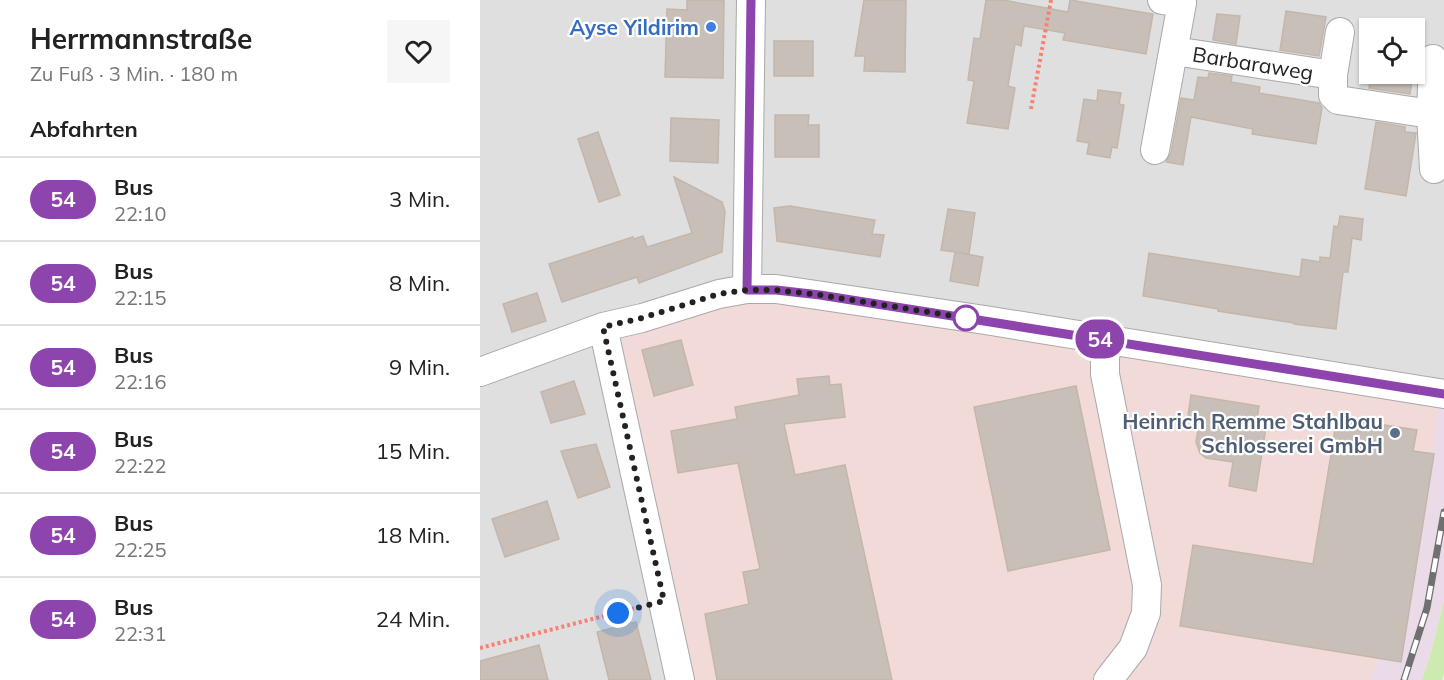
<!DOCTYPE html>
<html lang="de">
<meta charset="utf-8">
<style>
:root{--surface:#fff;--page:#f6f6f6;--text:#222;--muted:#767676;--line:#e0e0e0}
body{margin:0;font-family:Mulish,sans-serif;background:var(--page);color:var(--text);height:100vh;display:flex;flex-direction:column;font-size:22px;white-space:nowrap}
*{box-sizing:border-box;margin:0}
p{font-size:20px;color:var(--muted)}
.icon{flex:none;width:33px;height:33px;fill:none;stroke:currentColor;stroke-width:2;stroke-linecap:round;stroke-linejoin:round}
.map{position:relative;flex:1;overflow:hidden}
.sheet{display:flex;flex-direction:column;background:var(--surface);width:480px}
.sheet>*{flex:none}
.badge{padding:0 12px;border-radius:20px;font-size:21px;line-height:39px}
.fabs{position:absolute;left:879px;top:18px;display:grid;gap:12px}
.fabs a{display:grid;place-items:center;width:66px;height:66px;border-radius:0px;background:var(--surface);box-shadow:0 2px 4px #0004;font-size:30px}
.you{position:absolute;width:30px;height:30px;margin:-15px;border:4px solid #fff;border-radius:50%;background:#1a73e8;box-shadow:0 0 0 9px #1a73e833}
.map>.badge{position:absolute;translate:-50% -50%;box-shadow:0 0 0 3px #fff}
h2{padding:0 30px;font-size:22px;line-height:54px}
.round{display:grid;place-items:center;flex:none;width:63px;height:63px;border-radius:0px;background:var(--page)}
.head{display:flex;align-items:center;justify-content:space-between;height:102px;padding:0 30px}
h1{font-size:28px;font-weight:700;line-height:45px}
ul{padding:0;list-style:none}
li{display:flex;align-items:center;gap:18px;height:84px;padding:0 30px;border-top:2px solid var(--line)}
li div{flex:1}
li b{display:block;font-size:22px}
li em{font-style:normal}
li .badge{min-width:66px;font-weight:700;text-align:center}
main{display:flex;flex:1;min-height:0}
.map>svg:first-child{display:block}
.residential{fill:#e0dfdf;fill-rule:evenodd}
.commercial{fill:#f2dad9}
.industrial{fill:#ebdbe8}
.grass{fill:#cdebb0}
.building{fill:#c7bfb8;stroke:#c4b6ab;stroke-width:1.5}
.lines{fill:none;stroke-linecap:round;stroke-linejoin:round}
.street-casing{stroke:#a9a9a9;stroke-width:30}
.path{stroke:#fa8072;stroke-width:4;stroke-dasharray:3 3;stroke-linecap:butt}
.street{stroke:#fff;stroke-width:28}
.rail-casing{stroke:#707070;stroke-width:7}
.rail{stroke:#fff;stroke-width:4.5;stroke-dasharray:14;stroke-linecap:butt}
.line-casing{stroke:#fff;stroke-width:14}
.line{stroke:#8e44ad;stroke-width:9}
.walk{stroke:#222;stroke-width:6;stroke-dasharray:0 10.8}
.shop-dot{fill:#3f7fe0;stroke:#fff;stroke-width:2}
.stop-dot{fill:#fff;stroke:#8e44ad;stroke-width:3}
.service-dot{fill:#5c6f8a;stroke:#fff;stroke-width:2}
.labels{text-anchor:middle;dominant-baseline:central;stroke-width:4.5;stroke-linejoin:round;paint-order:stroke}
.shop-label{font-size:21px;font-weight:bold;fill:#366cbe;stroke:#fff;text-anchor:end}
.street-label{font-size:21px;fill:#222;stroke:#fff}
.service-label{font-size:21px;font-weight:bold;fill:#4e5e75;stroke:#fff;text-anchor:end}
</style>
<main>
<section class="sheet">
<div class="head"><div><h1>Herrmannstraße</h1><p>Zu Fuß · 3 Min. · 180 m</p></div><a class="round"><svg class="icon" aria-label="heart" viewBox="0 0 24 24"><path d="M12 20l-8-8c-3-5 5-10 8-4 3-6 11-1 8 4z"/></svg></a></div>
<h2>Abfahrten</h2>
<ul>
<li><span class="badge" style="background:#8e44ad;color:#fff">54</span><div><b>Bus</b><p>22:10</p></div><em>3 Min.</em></li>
<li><span class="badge" style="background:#8e44ad;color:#fff">54</span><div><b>Bus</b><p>22:15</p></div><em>8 Min.</em></li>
<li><span class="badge" style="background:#8e44ad;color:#fff">54</span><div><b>Bus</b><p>22:16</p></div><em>9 Min.</em></li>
<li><span class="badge" style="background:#8e44ad;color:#fff">54</span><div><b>Bus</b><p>22:22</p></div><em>15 Min.</em></li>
<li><span class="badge" style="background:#8e44ad;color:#fff">54</span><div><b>Bus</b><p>22:25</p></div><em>18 Min.</em></li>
<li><span class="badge" style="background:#8e44ad;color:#fff">54</span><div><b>Bus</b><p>22:31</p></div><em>24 Min.</em></li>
</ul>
</section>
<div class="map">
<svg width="964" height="680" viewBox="0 0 964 680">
<rect width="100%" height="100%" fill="#f2efe9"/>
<path class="residential" d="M0 0H964V393L188 680H0ZM890 28H934V74H890Z"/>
<path class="commercial" d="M239 294 961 393 954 454 921 662 899 658 890 680H200L123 327Z"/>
<path class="industrial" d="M961 393 964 394V600L951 653 942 680H890L899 658 921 662Z"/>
<path class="grass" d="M964 600V674L962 680H942L951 653Z"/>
<path class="building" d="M207 0H244L243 78 185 77 187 9 207 10Z
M384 0H426L425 72 384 71 385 56H375Z
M506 0H523L588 12 590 0 673 14 666 54 583 40 585 33 544 26 541 46 535 44 528 86 535 88 528 129 487 123 494 81 488 80 494 38 500 39Z
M806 11 846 17 839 56 800 50Z
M737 14 760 16 756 44 733 40Z
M294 41H333V76H294Z
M729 73 752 76 751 82 780 87 779 93 839 103 842 108 836 144 772 134 773 129 711 117 703 165 686 162 691 153 701 98 714 100 718 77 728 78Z
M891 74H933L930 94 889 88Z
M618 90 641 93 639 104 644 105 637 148 632 147 630 158 607 154 609 143 597 141 604 99 617 101Z
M295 115H329L328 125H339V157H295Z
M191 118 239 120 238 163 190 161Z
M896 122 925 127V132L936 133 926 196 885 189Z
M118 132 140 195 119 202 98 139Z
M194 177 242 202 245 211 242 252 159 283 157 277 82 302 69 264 153 237 154 239 163 236 167 247 212 233Z
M310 206 395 220 392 234 404 235 400 257 297 241 294 208Z
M468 209 495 213 489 254 461 250Z
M860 216 883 219 881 240 872 238 868 272H863L856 329 814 324V323L738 311V309L663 296 669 253 820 277 822 259 840 262V257L850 258 854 226 858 227Z
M475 252 503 257 498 286 470 281Z
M57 293 66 321 32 332 23 304Z
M201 340 213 385 174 396 162 350Z
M349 376 350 385 361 384 365 417 304 424 315 475 365 465 412 680H237L225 614 269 604 263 572 280 569 258 463 198 473 191 431 257 419 255 407 319 395 317 379Z
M94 381 105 414 71 423 61 392Z
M596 386 630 550 528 571 494 407Z
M711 395 779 406 776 426 786 427 776 491 749 486 753 462 726 458 720 453 716 442 720 418 708 416Z
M857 418 937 430 933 451 954 454 921 662 700 626 713 545 833 564Z
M116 444 130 487 98 498 81 451Z
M67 501 79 539 25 557 12 519Z
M156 622 171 680H129L117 632Z
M59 645 68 680H0V661Z"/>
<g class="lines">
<defs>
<path id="street" d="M694 51 853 75 860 32
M853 75V95L858 100 951 114 953 59
M951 114 954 169
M675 150 702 3 682 0
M267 289 271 0
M123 327 200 680
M0 372 123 327 162 318 239 294 267 289H296L505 320 964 394
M628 680 653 648 666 613 667 585 625 374V357L629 341"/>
</defs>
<use href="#street" class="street-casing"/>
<path class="path" d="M551 109 571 0
M0 648 159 607"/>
<use href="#street" class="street"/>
<defs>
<path id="rail" d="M924 680 947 608 964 512"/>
</defs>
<use href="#rail" class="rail-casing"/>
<use href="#rail" class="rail"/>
</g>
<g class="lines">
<defs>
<path id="line" d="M271 0 267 290H296L340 295 964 394"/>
</defs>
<use href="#line" class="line-casing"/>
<use href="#line" class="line"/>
<path class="walk" d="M138 613 184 601 123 327 162 318 239 294 267 290H296L340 295 486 318"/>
</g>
<circle class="shop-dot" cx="231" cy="27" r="6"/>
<circle class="stop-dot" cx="486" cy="318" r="12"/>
<circle class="service-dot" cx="915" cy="433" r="6"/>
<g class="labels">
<g class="shop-label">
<text x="219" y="27">Ayse Yildirim</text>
</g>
<g class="street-label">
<text transform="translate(773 63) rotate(9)">Barbaraweg</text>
</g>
<g class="service-label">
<text x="903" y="421">Heinrich Remme Stahlbau<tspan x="903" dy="24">Schlosserei GmbH</tspan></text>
</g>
</g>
</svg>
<div class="fabs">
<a><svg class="icon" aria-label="locate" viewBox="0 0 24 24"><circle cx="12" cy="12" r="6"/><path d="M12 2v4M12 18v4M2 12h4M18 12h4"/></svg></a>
</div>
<div class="you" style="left:138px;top:613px"></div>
<b class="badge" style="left:620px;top:339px;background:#8e44ad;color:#fff">54</b>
</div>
</main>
